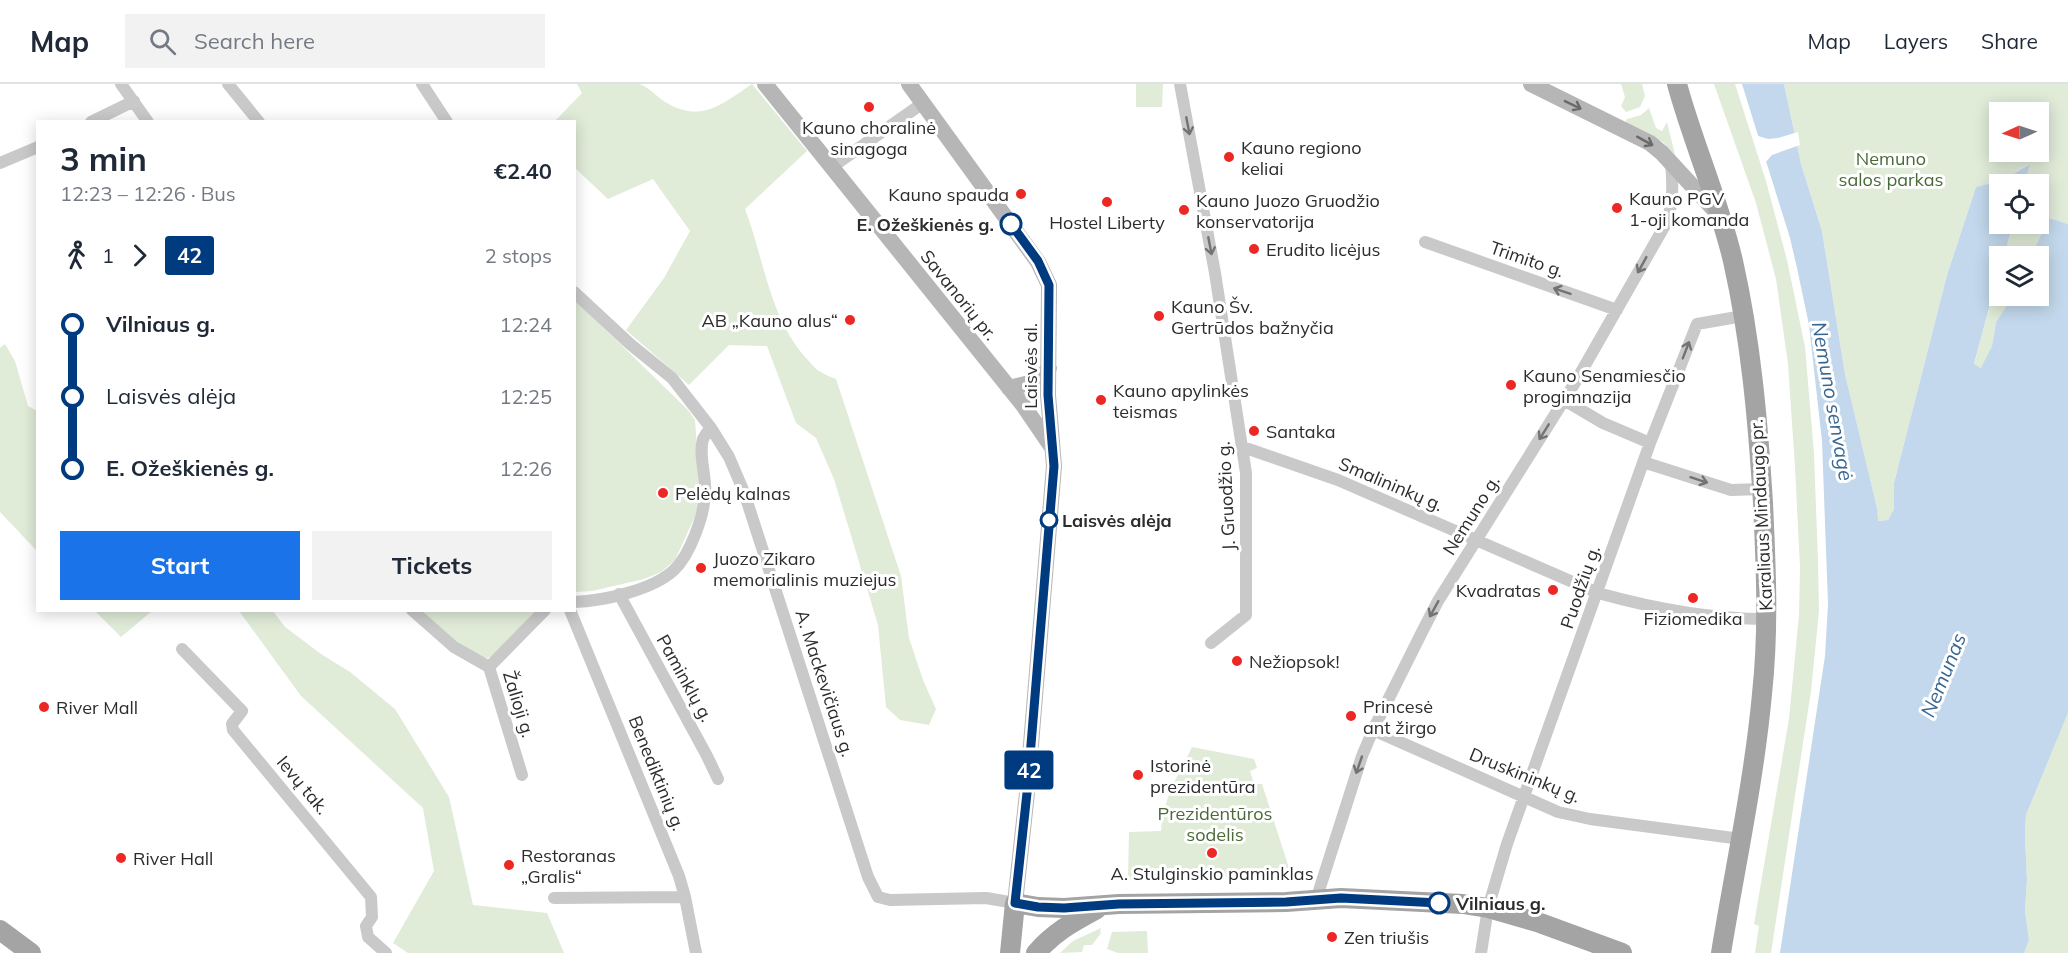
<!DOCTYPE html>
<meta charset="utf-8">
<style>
:root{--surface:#fff;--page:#f2f2f3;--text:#1f2937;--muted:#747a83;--line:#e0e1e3;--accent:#1a73e8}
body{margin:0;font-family:Mulish,sans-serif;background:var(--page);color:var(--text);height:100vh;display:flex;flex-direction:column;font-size:22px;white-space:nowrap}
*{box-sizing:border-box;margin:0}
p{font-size:20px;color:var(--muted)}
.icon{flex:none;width:33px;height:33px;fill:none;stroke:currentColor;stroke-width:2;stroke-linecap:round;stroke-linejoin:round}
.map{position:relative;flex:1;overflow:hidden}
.drawer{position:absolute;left:36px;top:36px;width:540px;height:492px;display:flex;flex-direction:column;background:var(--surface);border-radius:0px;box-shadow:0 3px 15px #0003}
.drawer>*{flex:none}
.badge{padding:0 12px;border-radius:4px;font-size:21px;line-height:39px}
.needle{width:39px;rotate:267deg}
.fabs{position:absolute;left:1989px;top:18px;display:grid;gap:12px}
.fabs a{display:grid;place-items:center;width:60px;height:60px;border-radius:0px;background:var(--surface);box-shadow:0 3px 15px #0003;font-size:30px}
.map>.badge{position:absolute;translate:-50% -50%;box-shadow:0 0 0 3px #fff}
.legs{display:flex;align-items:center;gap:9px;height:66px;padding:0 24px;font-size:20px}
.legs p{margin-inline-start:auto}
.overview{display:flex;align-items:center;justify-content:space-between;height:102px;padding:0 24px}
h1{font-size:33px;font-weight:700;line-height:45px}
.action{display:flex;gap:12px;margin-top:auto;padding:12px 24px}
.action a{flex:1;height:69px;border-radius:0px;background:var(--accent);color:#fff;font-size:24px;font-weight:700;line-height:69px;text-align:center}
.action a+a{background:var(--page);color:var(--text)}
ul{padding:0 24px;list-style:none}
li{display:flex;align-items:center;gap:21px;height:72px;font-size:22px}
li i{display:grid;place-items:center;width:9px;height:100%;margin:0 8px;background:currentColor}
li i::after{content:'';width:15px;height:15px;margin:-8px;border:4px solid;border-radius:50%;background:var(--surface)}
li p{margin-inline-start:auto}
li:first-child i{background:linear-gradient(#0000 50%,currentColor 0)}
li:last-child i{background:linear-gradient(currentColor 50%,#0000 0)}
header{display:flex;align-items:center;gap:36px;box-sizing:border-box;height:84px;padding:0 30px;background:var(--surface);border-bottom:2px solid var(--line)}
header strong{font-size:28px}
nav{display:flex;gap:33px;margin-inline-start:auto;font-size:21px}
.search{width:420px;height:54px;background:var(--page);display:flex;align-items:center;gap:15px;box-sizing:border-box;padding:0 21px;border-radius:0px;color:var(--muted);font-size:22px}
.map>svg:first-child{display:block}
.green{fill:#e0ebd8;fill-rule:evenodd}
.water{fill:#c3d8ec}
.pier{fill:#fff}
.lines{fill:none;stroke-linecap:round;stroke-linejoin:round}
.street{stroke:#c9c9c9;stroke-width:12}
.secondary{stroke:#b6b6b6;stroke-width:16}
.primary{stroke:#a4a4a4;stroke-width:20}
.oneway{stroke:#6a6a6a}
.oneway2{stroke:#737373}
.line-1-casing{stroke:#fff;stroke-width:14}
.line-1{stroke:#003b80;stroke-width:9}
.poi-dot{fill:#ed2723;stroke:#fff;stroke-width:2}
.stop-1-dot{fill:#fff;stroke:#003b80;stroke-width:3}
.labels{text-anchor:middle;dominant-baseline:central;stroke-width:6;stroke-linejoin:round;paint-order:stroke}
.poi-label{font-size:18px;fill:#2c2c2c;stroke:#fff;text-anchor:start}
.park-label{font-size:18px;fill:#4a6938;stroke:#fff}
.stop-label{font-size:18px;font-weight:bold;fill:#2c2c2c;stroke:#fff;text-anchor:start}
.street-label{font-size:18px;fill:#2c2c2c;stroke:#fff}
.water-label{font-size:20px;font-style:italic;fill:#376691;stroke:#fff}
</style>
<header>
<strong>Map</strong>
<div class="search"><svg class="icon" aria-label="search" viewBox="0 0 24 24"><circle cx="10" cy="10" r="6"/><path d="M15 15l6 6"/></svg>Search here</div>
<nav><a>Map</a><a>Layers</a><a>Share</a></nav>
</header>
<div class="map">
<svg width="2068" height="869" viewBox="0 0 2068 869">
<rect width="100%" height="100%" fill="#fff"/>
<path class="green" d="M577 0C594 0 622 0 638 0 648 2 656 12 665 18 701 40 722 20 752 0L807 67 745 125C764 175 769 232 806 274 810 278 814 284 819 287 824 290 830 293 836 295L901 492 909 554 923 596 936 625 929 641 900 636 886 623 878 541 834 395 816 354 796 339 767 262 729 261 689 301 626 246 664 194 690 147 653 95 608 115 575 84 574 38H554L582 9Z
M1136 0H1163L1162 23H1136Z
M1621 0H1642L1645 12 1640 23 1626 28 1621 22 1625 13Z
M1714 0H1735L1766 97 1787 176 1805 263 1814 370 1818 477 1819 527 1811 607 1771 869H1755L1759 842 1754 840 1789 635 1799 531 1800 483 1795 383 1788 280 1776 195 1756 119Z
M1784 0H2068V140L2049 134 2031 172H2004L2013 140H2038V100H2024L2029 80 2003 96 1976 103 1947 191 1894 399V425L1888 436 1877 437V424L1845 290 1822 147 1801 80ZM2000 28H2038V68H2000Z
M1649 24 1656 44 1662 47 1667 38 1675 71 1663 58 1625 39 1627 35 1641 31Z
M1999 187 2000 212H2013L1996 238 1992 262 1982 284 1974 281Z
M574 215 688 326 695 336 700 406 697 428 675 476 661 488 644 495 592 507 575 508Z
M5 260 15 277 28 322 37 327V467L0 428V264Z
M95 527H152L121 553Z
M239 527H273L285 543 321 570 350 588 395 625 449 713 473 821 547 829 564 869H408L393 859 434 787 423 724 301 612Z
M421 527H536L493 572 482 576 452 554Z
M2068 629V869H2024L2029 856 2025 826 2027 796 2025 752 2026 731Z
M1192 663 1254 675 1257 684 1250 687 1254 700H1262L1289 784 1287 791 1128 796 1129 748 1161 747C1164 712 1177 694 1192 663Z
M1101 844 1100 847 1101 849 1092 861H1084L1082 868 1060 869 1073 857Z
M1147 847 1148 869H1118L1107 865 1112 848Z"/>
<path class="water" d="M1742 0H1784L1801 80 1822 147 1845 290 1877 424 1878 437 1888 436 1894 425V399L1947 191 1976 103 2003 96 2030 80 2024 100H2000V140H2013L2004 172H2000L1999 187 1974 280 1981 284 1992 262 1996 238 2013 212H2038V172H2031L2049 134 2068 140V629L2026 731 2025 752 2027 796 2025 826 2029 856 2024 869H1780L1825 572 1828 520 1822 357 1809 241 1797 184 1790 154Z"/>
<path class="pier" d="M1798 48 1800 61 1772 71 1764 80 1755 51 1768 55 1778 54Z"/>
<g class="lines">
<path class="street" d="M121 0 148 38
M228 0 259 38
M422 0 447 38
M1180 0 1215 189 1246 389V531L1211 559
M91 38 134 17
M0 79 38 63
M832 83 923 19
M1425 158 1617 226
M574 208 630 260 672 294 711 344 729 373 744 408 868 793 878 813 890 816 986 814 1015 819
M1564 316 1603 339 1650 359
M1243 363 1338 396 1598 509C1652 524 1710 535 1766 535
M1643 378 1731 406 1762 405
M619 510 707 672 718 695
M574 518C603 517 653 506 674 486 690 471 704 432 705 410 707 393 698 372 703 355 705 351 708 347 711 344
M412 526 454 563 489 583 522 691
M570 526 679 792 685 813 696 869
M182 565 242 627 232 640 233 646 371 813 372 833 366 842 368 853 386 869
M489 583 545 526
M1373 646 1558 728 1590 735 1741 755
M554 814 685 813
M1316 816 1362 672 1373 646 1423 546 1438 517 1576 297 1668 136C1673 116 1673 100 1671 79
M1481 869 1488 824 1507 760 1650 359 1697 240 1743 232"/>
<path class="secondary" d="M765 0 1023 321 1051 362
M909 0 1038 178 1049 201 1048 311 1054 382 1027 709 1015 819
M1531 0 1650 59 1662 69 1719 131
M1009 304 1038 297 1049 284"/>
<path class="primary" d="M1677 0C1693 59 1719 117 1733 177 1751 257 1758 338 1763 419 1766 483 1769 546 1762 610 1754 697 1735 783 1721 869
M0 846 31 869
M1010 869 1015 819 1038 823 1064 824 1119 820 1286 818 1341 814 1463 820 1488 824 1540 839 1622 869
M1036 869C1054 848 1073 838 1097 825"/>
</g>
<defs><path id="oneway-shaft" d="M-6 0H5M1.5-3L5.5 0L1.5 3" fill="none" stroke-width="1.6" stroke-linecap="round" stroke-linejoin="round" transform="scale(1.5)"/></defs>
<g class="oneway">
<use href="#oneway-shaft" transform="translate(1573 21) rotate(26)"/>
<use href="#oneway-shaft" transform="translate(1645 57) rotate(29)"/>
</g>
<g class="oneway2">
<use href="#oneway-shaft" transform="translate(1188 42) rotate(79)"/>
<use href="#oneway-shaft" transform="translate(1210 162) rotate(79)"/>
<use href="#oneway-shaft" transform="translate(1642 181) rotate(119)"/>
<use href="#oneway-shaft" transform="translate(1562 207) rotate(-161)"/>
<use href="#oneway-shaft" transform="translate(1686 266) rotate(-69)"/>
<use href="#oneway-shaft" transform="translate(1544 348) rotate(122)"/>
<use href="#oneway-shaft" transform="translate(1699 396) rotate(18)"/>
<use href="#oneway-shaft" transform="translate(1434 525) rotate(119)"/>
<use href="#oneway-shaft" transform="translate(1359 681) rotate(109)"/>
</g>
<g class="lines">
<defs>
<path id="line-1" d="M1011 140 1038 177 1049 201 1048 311 1054 382 1027 709 1015 819 1038 823 1064 824 1119 820 1286 818 1341 814 1439 819"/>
</defs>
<use href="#line-1" class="line-1-casing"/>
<use href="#line-1" class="line-1"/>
</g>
<g class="poi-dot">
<circle cx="869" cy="23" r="6"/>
<circle cx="1229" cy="73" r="6"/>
<circle cx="1021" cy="110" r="6"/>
<circle cx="1107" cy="118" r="6"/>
<circle cx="1617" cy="124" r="6"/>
<circle cx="1184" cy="126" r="6"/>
<circle cx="1254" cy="165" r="6"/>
<circle cx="1159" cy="232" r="6"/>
<circle cx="850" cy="236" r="6"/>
<circle cx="1511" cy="301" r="6"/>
<circle cx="1101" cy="316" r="6"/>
<circle cx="1254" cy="347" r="6"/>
<circle cx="663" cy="409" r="6"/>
<circle cx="701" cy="484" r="6"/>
<circle cx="1553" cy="506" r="6"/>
<circle cx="1693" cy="514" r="6"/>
<circle cx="1237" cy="577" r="6"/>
<circle cx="44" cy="623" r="6"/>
<circle cx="1351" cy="632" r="6"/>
<circle cx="1138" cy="691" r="6"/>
<circle cx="1212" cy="769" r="6"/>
<circle cx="121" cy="774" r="6"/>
<circle cx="509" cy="781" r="6"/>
<circle cx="1332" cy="853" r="6"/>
</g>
<g class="stop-1-dot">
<circle cx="1011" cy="140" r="10"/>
<circle cx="1049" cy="436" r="8"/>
<circle cx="1439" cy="819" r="10"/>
</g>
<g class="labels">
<g class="poi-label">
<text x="869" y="43" text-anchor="middle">Kauno choralinė<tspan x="869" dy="21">sinagoga</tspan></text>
<text x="1241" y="63">Kauno regiono<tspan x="1241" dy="21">keliai</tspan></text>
<text x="1009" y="110" text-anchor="end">Kauno spauda</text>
<text x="1629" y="114">Kauno PGV<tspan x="1629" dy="21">1-oji komanda</tspan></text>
<text x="1196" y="116">Kauno Juozo Gruodžio<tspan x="1196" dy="21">konservatorija</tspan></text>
<text x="1107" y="138" text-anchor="middle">Hostel Liberty</text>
<text x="1266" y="165">Erudito licėjus</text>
<text x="1171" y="222">Kauno Šv.<tspan x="1171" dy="21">Gertrūdos bažnyčia</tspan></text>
<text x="838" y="236" text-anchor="end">AB „Kauno alus“</text>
<text x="1523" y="291">Kauno Senamiesčio<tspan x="1523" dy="21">progimnazija</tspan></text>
<text x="1113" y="306">Kauno apylinkės<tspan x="1113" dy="21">teismas</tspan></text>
<text x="1266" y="347">Santaka</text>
<text x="675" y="409">Pelėdų kalnas</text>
<text x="713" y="474">Juozo Zikaro<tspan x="713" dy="21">memorialinis muziejus</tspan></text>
<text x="1541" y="506" text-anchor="end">Kvadratas</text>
<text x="1693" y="534" text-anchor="middle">Fiziomedika</text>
<text x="1249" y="577">Nežiopsok!</text>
<text x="1363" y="622">Princesė<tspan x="1363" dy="21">ant žirgo</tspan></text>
<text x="56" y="623">River Mall</text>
<text x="1150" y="681">Istorinė<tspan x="1150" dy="21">prezidentūra</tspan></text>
<text x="521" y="771">Restoranas<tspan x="521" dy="21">„Gralis“</tspan></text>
<text x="133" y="774">River Hall</text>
<text x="1212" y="789" text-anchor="middle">A. Stulginskio paminklas</text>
<text x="1344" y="853">Zen triušis</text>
</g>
<g class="park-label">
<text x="1891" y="74">Nemuno<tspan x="1891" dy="21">salos parkas</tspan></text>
<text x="1215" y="729">Prezidentūros<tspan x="1215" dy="21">sodelis</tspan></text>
</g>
<g class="stop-label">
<text x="994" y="140" text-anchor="end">E. Ožeškienės g.</text>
<text x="1062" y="436">Laisvės alėja</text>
<text x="1456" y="819">Vilniaus g.</text>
</g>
<g class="street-label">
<text transform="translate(1527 175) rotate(19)">Trimito g.</text>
<text transform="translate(959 211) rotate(51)">Savanorių pr.</text>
<text transform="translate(1030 282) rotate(-90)">Laisvės al.</text>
<text transform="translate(1391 400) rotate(23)">Smalininkų g.</text>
<text transform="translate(1226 412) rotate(-93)">J. Gruodžio g.</text>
<text transform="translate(1471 431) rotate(-58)">Nemuno g.</text>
<text transform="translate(1761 431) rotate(-93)">Karaliaus Mindaugo pr.</text>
<text transform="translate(1580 503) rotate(-71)">Puodžių g.</text>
<text transform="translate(685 594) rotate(61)">Paminklų g.</text>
<text transform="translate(825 599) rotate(72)">A. Mackevičiaus g.</text>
<text transform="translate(519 620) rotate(73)">Žalioji g.</text>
<text transform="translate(657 689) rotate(68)">Benediktinių g.</text>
<text transform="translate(1525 691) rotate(22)">Druskininkų g.</text>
<text transform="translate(303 701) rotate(50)">Ievų tak.</text>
</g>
<g class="water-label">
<text transform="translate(1833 317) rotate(80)">Nemuno senvagė</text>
<text transform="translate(1943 591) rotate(-68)">Nemunas</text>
</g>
</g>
</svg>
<div class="fabs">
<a><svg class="needle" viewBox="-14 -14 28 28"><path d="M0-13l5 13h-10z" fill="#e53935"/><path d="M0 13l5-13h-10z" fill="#747a83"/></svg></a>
<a><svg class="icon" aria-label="locate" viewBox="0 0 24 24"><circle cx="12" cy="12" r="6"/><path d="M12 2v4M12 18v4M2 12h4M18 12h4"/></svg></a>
<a><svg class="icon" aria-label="layers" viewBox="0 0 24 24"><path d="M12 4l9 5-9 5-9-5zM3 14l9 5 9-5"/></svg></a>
</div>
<b class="badge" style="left:1029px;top:686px;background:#003b80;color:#fff">42</b>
<section class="drawer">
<div class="overview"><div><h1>3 min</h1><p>12:23 – 12:26 · Bus</p></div><b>€2.40</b></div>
<div class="legs"><svg class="icon" aria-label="walk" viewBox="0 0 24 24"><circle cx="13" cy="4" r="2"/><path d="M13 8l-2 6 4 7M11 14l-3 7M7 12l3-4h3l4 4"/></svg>1<svg class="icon" aria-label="forward" viewBox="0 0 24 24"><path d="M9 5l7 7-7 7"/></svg><b class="badge" style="background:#003b80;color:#fff">42</b><p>2 stops</p></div>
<ul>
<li><i style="color:#003b80"></i><b>Vilniaus g.</b><p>12:24</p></li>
<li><i style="color:#003b80"></i><span>Laisvės alėja</span><p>12:25</p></li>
<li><i style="color:#003b80"></i><b>E. Ožeškienės g.</b><p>12:26</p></li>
</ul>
<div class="action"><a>Start</a><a>Tickets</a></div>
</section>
</div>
